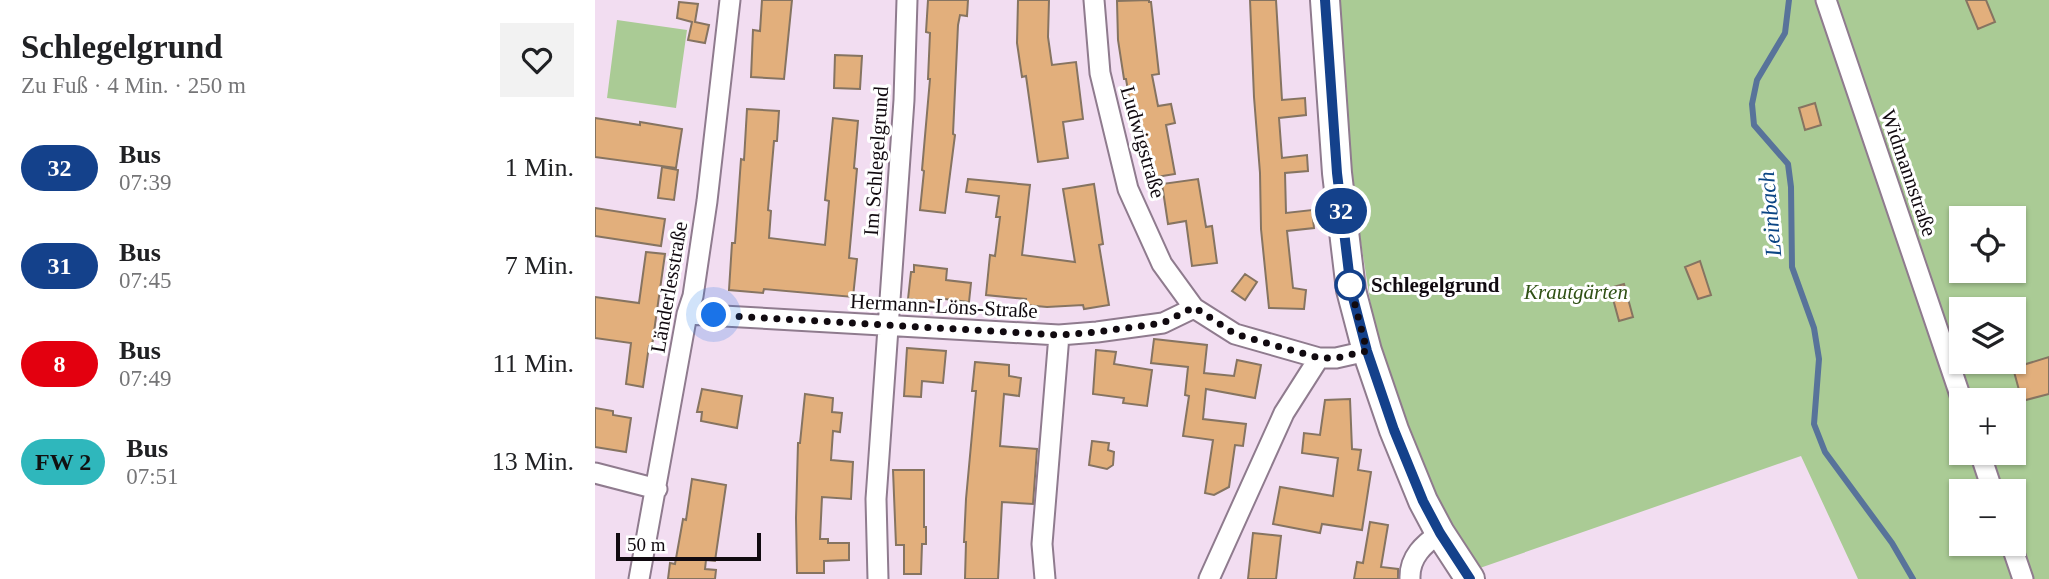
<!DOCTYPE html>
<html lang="de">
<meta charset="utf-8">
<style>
:root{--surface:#fff;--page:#f2f2f2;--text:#202124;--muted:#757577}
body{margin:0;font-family:"Times New Roman",serif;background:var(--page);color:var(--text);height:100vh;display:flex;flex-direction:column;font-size:26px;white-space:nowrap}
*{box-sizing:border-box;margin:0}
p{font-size:23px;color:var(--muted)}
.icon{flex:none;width:38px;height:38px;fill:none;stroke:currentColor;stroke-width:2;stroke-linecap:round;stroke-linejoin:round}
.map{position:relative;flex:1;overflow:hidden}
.side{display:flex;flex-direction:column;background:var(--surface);width:595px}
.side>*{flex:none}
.badge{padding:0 14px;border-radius:23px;font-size:24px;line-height:46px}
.tools{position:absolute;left:1354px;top:206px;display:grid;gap:14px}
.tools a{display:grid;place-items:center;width:77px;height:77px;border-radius:0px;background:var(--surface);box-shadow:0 2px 5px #0004;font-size:35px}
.scale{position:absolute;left:21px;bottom:18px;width:145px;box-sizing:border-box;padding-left:7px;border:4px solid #110a10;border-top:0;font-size:19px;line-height:24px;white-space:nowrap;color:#110a10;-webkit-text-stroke:5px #fff;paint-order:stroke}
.you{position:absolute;width:35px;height:35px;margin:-18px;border:5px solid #fff;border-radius:50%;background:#1a73e8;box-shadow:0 0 0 10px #1a73e833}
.map>.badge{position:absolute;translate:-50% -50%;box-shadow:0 0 0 4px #fff}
.round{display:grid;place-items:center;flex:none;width:74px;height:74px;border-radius:0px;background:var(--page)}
.head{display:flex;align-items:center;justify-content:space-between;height:119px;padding:0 21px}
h1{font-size:33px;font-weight:800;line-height:52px}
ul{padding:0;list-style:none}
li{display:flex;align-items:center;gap:21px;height:98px;padding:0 21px}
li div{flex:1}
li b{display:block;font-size:26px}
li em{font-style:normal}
li .badge{min-width:77px;font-weight:700;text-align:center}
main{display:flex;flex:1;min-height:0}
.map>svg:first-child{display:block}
.green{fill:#aacb95;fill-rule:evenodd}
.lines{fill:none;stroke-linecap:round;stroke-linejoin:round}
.stream{stroke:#58739a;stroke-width:6}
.building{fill:#e2af7c;stroke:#867461;stroke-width:2}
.street-casing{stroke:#8f7b8e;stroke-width:23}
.secondary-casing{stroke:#8f7b8e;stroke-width:32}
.street{stroke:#fff;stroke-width:19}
.secondary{stroke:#fff;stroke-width:28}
.line-casing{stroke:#fff;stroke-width:16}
.line{stroke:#14418b;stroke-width:10}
.walk{stroke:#110a10;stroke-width:7;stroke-dasharray:0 12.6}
.stop-dot{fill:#fff;stroke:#14418b;stroke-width:3.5}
.labels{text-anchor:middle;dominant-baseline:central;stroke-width:6;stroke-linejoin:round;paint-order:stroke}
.street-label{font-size:21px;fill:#110a10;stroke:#fff}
.stop-label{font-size:21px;font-weight:bold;fill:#110a10;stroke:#fff;text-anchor:start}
.park-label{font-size:21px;font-style:italic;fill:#305115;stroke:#fff}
.water-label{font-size:23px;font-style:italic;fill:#0b4584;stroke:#fff}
</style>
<main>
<section class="side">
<div class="head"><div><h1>Schlegelgrund</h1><p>Zu Fuß · 4 Min. · 250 m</p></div><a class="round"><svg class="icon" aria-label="heart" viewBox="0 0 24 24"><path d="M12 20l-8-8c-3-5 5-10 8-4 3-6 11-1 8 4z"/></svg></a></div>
<ul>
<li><span class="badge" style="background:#14418b;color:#fff">32</span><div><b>Bus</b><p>07:39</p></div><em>1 Min.</em></li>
<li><span class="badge" style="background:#14418b;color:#fff">31</span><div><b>Bus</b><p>07:45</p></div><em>7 Min.</em></li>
<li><span class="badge" style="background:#e3000f;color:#fff">8</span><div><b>Bus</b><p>07:49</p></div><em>11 Min.</em></li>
<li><span class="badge" style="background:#2fb7bc;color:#111">FW 2</span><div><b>Bus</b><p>07:51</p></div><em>13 Min.</em></li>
</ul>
</section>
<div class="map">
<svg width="1454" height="579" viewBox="0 0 1454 579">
<rect width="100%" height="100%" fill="#f2ddf1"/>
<path class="green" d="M745 0H1454V579H1263L1206 456 882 569 846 513 782 345 759 198ZM1367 219H1419V271H1367ZM1367 310H1419V362H1367ZM1367 401H1419V453H1367ZM1367 492H1419V544H1367Z
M22 20 92 30 81 108 12 98Z"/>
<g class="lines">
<path class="stream" d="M1194 0 1190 33 1162 80 1157 104 1159 125 1193 164 1196 187 1197 267 1219 328 1224 359 1219 424 1230 452 1297 543 1318 579"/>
</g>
<path class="building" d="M167 0H197L189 79 156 77 158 30 165 31Z
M333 0H373L372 16 365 15 363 25 358 134 360 135 350 213 325 210 329 171 327 170 335 79H333L335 33 331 32Z
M423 0H454L453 37 457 65 481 62 488 119 468 122 473 158 443 162 431 76 427 77 422 43Z
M554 0V2H556L564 74 557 75 563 106 576 104 580 123 571 125 580 174 555 178 547 129 540 131 531 79H529L523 40 522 1Z
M655 0H681L687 100 710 98 711 115 684 118 687 158 712 155 713 171 690 173 691 213 717 210 719 228 692 231 698 288 711 290 709 309 674 308 666 229 665 173 659 97Z
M1371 0H1391L1400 22 1383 29Z
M84 2 103 4 100 22 114 25 110 43 93 40 97 22 82 18Z
M240 55 267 56 265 89 239 88Z
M1220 103 1226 125 1210 130 1204 108Z
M152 109 184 111 182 141H179L173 210 176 211 174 238 230 245 234 201 230 200 238 118 263 121 259 168 262 169 254 258 262 259 258 297 169 289 168 293 134 290 137 243H140L146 159 149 160Z
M0 118 45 125V122L87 129 81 168 0 157Z
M67 167 83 170 79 200 63 198Z
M373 179 435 185 427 255 480 262 468 189 499 184 508 244 504 245 514 305 489 309 488 305 452 307 430 305 431 299 391 295 395 255 400 256 405 217H401L404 196 371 192Z
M603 179 611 227 617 226 622 263 597 266 591 221 573 224 567 184Z
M0 208 70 219 66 246 0 236Z
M51 252 70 254 57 346H54L48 387 31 384 36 343 0 338V297L44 303Z
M1105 261 1116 295 1103 299 1090 267Z
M319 265 352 269 351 280 376 283 374 302 341 298V302L313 299 316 272H319Z
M650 274 662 282 650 300 637 291Z
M1029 284 1038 317 1024 321 1015 288Z
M559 339 612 345 609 373 639 376 642 360 666 365 660 398 611 389 608 419 651 424 648 446 640 445 634 487 619 495 610 493 618 440 588 436 594 396 590 395 593 367 556 363Z
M312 348 351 351 348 383 327 381 326 397 309 396Z
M501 350 521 352 519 364 557 370 552 406 528 403 529 398 498 394Z
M1454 357V394L1427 401 1418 368Z
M380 362 414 365V376L426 378 424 396 409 394 405 446 442 449 438 504 407 502 403 579H370L371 542H369L371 499 381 391H377Z
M107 389 147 396 142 428 106 421 107 412H102Z
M210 394 238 398 237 412 247 413 245 432 238 431 236 460 258 462 256 499 227 497 225 539H233V543H254V560L229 561V573H202L201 518 203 443H205Z
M755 399 757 449 766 450 763 470 776 472 767 530 727 524 725 533 678 524 685 487 738 496 743 458 707 453 709 433 725 435 730 400Z
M0 408 18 411V415L36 418 31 452 0 447Z
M497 441 514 443 513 450 519 452 518 465 512 469 494 465Z
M298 470H329V527H331V544H327L326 574H309V545H301Z
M97 479 131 485 120 561 111 560 110 569 121 570 120 579H73L75 563 80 564 88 519 91 520Z
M775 522 793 525 786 567 803 569V579H759L762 562 768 563Z
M658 533 686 536 681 579H653Z"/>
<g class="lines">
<defs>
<path id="street" d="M499 0 505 73 533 189 567 264 599 308 640 334 724 358H741L772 351
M1231 0 1367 401
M92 314 464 335 502 332 568 323 599 308
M1385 453 1398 492
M0 473 62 489
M1416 544 1428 579
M44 579 92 314 98 296 112 201 135 0
M283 579 281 499 309 100 312 0
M450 579 447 544 464 335
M614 579 689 413 724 358
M815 579C814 557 829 544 845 533"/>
<path id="secondary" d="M730 0 742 173 756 290 772 351 799 430 828 501 845 533 875 579"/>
</defs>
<use href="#street" class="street-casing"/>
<use href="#secondary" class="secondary-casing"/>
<use href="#street" class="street"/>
<use href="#secondary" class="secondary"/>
</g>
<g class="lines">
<defs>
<path id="line" d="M730 0 742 173 756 290 772 351 799 430 828 501 845 533 875 579"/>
</defs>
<use href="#line" class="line-casing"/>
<use href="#line" class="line"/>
<path class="walk" d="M119 315 464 335 502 332 568 323 599 307 640 334 724 358H741L772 351 755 285"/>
</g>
<circle class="stop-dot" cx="755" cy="285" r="14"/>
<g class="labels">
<g class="street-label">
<text transform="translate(548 142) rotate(74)">Ludwigstraße</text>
<text transform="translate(281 161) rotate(-86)">Im Schlegelgrund</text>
<text transform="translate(1314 173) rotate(71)">Widmannstraße</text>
<text transform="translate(74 287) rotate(-80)">Länderlesstraße</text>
<text transform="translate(349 306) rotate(3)">Hermann-Löns-Straße</text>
</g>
<g class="stop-label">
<text x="776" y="285">Schlegelgrund</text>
</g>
<g class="park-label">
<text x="981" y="292">Krautgärten</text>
</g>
<g class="water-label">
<text transform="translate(1175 214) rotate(-95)">Leinbach</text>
</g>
</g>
</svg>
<div class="tools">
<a><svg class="icon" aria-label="locate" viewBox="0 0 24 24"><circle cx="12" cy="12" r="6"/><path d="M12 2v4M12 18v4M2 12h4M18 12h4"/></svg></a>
<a><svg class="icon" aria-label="layers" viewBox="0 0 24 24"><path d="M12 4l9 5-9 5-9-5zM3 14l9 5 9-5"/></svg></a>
<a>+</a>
<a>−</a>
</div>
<div class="scale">50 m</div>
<div class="you" style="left:119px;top:315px"></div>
<b class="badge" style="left:746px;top:211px;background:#14418b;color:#fff">32</b>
</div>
</main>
